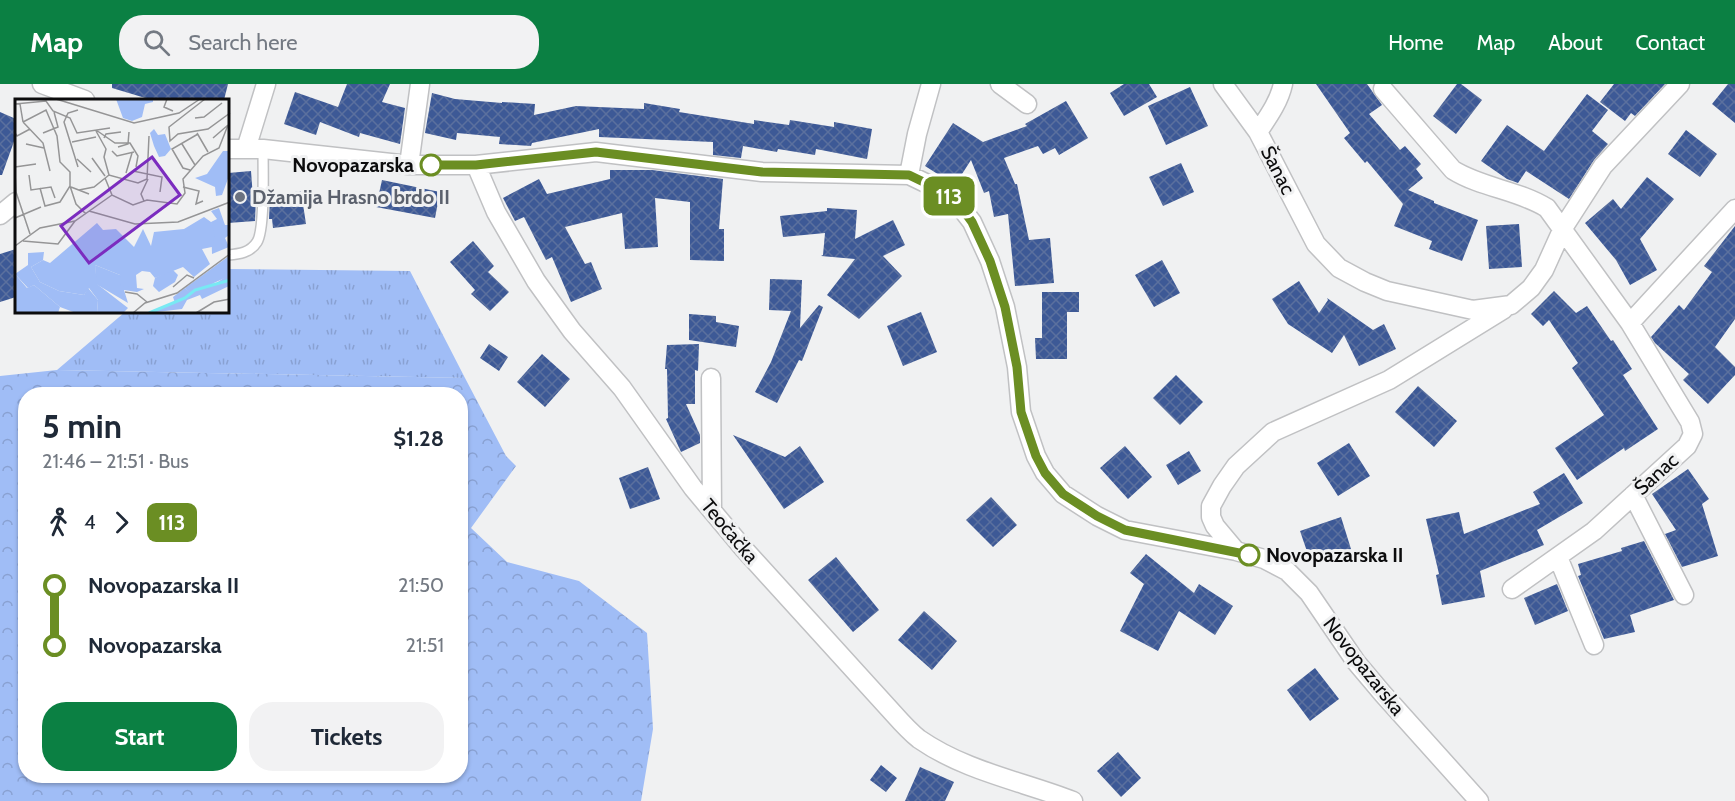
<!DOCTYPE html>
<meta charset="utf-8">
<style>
:root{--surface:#fff;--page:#f2f2f3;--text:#1f2937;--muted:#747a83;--accent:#0b8043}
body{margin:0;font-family:Cabin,sans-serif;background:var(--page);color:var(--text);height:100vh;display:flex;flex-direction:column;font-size:22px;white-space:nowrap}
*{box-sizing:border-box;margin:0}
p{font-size:20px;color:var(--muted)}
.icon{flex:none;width:33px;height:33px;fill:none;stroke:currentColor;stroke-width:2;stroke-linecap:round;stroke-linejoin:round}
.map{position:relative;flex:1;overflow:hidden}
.panel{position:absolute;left:18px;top:303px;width:450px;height:396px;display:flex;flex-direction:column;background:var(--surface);border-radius:24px;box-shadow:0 2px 4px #0004}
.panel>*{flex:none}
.badge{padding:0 12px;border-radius:9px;font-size:21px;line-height:39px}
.map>.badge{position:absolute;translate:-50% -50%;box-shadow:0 0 0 3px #fff}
.legs{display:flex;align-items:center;gap:9px;height:66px;padding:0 24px;font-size:20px}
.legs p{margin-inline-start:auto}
.head{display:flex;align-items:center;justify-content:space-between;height:102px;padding:0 24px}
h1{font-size:33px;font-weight:700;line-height:45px}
.action{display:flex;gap:12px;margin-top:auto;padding:12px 24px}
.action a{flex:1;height:69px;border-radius:24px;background:var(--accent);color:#fff;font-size:24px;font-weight:700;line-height:69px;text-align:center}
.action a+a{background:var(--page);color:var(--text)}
ul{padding:0 24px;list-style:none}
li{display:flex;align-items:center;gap:21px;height:60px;font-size:22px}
li i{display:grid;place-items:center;width:9px;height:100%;margin:0 8px;background:currentColor}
li i::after{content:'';width:15px;height:15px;margin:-8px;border:4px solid;border-radius:50%;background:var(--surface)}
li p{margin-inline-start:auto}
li:first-child i{background:linear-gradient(#0000 50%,currentColor 0)}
li:last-child i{background:linear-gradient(currentColor 50%,#0000 0)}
header{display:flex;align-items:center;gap:36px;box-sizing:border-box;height:84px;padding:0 30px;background:var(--accent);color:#fff}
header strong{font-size:28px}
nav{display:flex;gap:33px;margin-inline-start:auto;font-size:21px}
.search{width:420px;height:54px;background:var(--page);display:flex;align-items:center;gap:15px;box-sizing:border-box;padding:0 21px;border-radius:24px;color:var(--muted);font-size:22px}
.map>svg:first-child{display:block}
.grass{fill:url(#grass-tufts)}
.forest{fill:url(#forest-crowns);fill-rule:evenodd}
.building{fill:url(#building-cross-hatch)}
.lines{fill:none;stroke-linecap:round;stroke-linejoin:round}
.service-casing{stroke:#c0c1c3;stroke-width:12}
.minor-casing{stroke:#c0c1c3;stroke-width:21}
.service{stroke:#fff;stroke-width:9}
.minor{stroke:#fff;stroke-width:18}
.line-1-casing{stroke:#fff;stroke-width:14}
.line-1{stroke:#6b8e23;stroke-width:9}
.stop-1-dot{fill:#fff;stroke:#6b8e23;stroke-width:3}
.worship-dot{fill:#6b7280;stroke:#f0f1f2;stroke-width:2}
.labels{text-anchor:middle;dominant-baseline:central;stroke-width:6;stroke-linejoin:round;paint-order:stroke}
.stop-label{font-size:20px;font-weight:bold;fill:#0c0c0d;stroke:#f0f1f2;text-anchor:end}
.street-label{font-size:20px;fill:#0c0c0d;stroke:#f0f1f2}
.worship-label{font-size:20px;font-weight:bold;fill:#5b616d;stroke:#f0f1f2;text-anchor:start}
.inset-river{fill:none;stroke:#78e9f3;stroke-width:3}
.inset-road{fill:none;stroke:#959596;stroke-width:1.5}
.view{fill:#7b2cbf;fill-opacity:0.15;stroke:#7b2cbf;stroke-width:3}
.inset-edge{fill:none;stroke:#0c0c0d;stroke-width:3}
</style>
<header>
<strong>Map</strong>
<div class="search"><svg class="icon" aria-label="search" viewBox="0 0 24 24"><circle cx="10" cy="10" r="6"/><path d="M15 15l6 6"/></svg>Search here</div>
<nav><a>Home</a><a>Map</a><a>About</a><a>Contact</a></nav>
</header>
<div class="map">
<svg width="1735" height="717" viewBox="0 0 1735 717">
<defs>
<pattern id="grass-tufts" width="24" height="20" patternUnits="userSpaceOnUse" patternTransform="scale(1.5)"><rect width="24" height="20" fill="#a0bdf6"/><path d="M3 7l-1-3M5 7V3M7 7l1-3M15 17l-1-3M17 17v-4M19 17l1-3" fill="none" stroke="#89a1d2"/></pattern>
<pattern id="forest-crowns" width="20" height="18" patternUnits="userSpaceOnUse" patternTransform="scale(1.5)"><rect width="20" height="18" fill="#a0bdf6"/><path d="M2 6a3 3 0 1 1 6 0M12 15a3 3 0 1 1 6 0" fill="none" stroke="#89a1d2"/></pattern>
<pattern id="building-cross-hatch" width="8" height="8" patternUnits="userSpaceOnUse" patternTransform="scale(1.5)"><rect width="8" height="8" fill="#3d5996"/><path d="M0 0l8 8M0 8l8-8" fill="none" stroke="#5b709e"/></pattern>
</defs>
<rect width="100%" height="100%" fill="#f0f1f2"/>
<path class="grass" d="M228 185 410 187 465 294 57 286 125 228H228Z"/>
<path class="forest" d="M57 286 465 294 506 372 516 382 471 444 507 478 579 497 647 549 653 645 641 717H0V292ZM460 310V692H26V310Z"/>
<path class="building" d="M112 0H228L224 16H152L112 4Z
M347 0H390L382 18 405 24 400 60 360 49 359 53 320 38 316 51 284 40 295 8 338 23Z
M1124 0H1149L1157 13 1124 32 1110 9Z
M1316 0H1367L1382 21 1369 30 1400 66 1405 62 1421 80 1416 85 1423 94 1408 106 1434 117V119L1478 136 1462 177 1429 165 1432 157 1394 142 1403 120 1367 77 1365 79 1344 54 1350 49Z
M1457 0H1461L1482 16 1456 50 1433 32Z
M1614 0H1665L1635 32 1631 29 1625 37 1600 18Z
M1728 0H1735V39L1712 20Z
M1190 3 1208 42 1166 61 1148 22Z
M432 9 455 15 502 19V18L535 20 534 31 576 22 644 25V19L680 25 679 28 754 40V36L789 41 790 36 834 43V38L872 45 867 75 816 65 815 71 778 65 777 68 743 62 741 74 713 71V58L599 53V45L532 59 531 62 499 60 500 53 457 49 456 56 425 49Z
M1587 10 1608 26 1592 47 1608 60 1594 76 1569 115 1526 87 1518 99 1507 95 1481 77 1507 41 1544 67Z
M1066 17 1088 54 1059 71 1055 64 1043 70 1038 62 1004 74 1015 100H1017L1029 156 1050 154 1054 199 1015 202 1008 130 994 133 989 107 984 109 971 76 955 101 925 82 953 39 983 58 1027 42 1025 40Z
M0 28 16 35V52L2 91H0Z
M1686 46 1717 70 1700 93 1668 70Z
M1181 79 1194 108 1163 122 1149 93Z
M610 86H652L723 95 719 145H724V177L690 176V118L655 114 658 163 625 165 622 129 565 143 585 180 591 178 602 205 571 218 552 173 546 176 524 133 515 137 503 114 539 95 547 110 610 95Z
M251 87 253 114 256 113 255 137 228 139V89Z
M1647 93 1674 115 1640 155 1657 186 1630 201 1616 176 1585 139 1613 115 1621 125Z
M382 96 440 108 435 134 376 123Z
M301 107 306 140 273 144 272 135H269L270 112Z
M827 124 857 126 855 155 893 136 905 161 883 172 902 192 859 235 827 211 855 175 821 172 823 171 825 149 783 153 780 132 827 127Z
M1519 140 1522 183 1489 185 1486 142Z
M1735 142V235L1715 263 1735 283V291L1708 320 1683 296 1689 290 1655 259 1651 253 1679 221 1684 226 1712 188 1704 182Z
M473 157 494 182 488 188 509 208 490 227 471 210 475 206 450 178Z
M16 165V213L0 218V170Z
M1162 176 1180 209 1154 223 1135 191Z
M770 195 802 196 800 244 819 221 823 223 802 277 799 276 777 319 755 308 771 278 791 227 769 226Z
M1299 197 1319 229 1328 216 1327 214 1373 246 1384 240 1396 265 1359 282 1344 251 1332 269 1288 240 1272 215Z
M1554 207 1576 229 1587 222 1611 257 1613 256 1632 285 1623 291 1658 345 1625 367 1624 364 1577 396 1555 364 1604 331 1572 284 1578 279 1549 236 1543 242 1531 230Z
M1042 208H1079V228H1067V275H1036L1035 254H1042Z
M921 228 937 268 903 282 887 242Z
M689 230 716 232V238L739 242 736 263 689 256Z
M489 260 508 273 499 287 480 274Z
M699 260 698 287 695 286V320H686L700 351V359L681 368 666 335 668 334 667 285H665L667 261Z
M542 270 570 295 545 323 517 298Z
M1176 291 1203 318 1180 341 1153 314Z
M1418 302 1457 337 1434 363 1395 328Z
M733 351 785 373 800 362 824 398 784 425Z
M1349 359 1370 392 1338 412 1317 379Z
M1125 362 1152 393 1128 415 1100 384Z
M1189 367 1201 387 1178 401 1166 381Z
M648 383 660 415 630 425 619 394Z
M1688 385 1709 415 1702 420 1718 472 1682 483 1665 450 1676 446 1652 410Z
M1564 389 1583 419 1537 446 1544 461 1480 487 1485 513 1442 521 1436 491 1439 490 1426 435 1459 428 1464 450 1540 420 1533 408Z
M991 413 1017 441 993 463 966 436Z
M1341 433 1351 465 1311 479 1300 447Z
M1644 457 1674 516 1630 531 1635 548 1604 555 1578 492 1581 491 1578 480 1622 467 1621 464Z
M1146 470 1194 509 1199 500 1233 522 1215 551 1179 527 1158 567 1120 547 1144 500 1130 489Z
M836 473 879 526 853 548 808 496Z
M1557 500 1568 527 1535 541 1524 514Z
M924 527 957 557 932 586 898 556Z
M1315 584 1339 615 1310 637 1287 606Z
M1118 668 1141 694 1121 713 1097 687Z
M881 681 897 694 886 708 870 696Z
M920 683 954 698 945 717H905Z"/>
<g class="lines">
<defs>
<path id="service" d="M228 171C239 170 250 169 257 158 265 146 263 84 263 65"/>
<path id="minor" d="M42 0 85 16
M1000 0 1027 20
M1223 0 1258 48 1316 160 1339 184 1365 198 1387 207 1473 226 1511 221 1531 204 1544 186 1563 144 1603 82 1680 0
M1383 5 1453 86C1482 104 1518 106 1547 124L1630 239 1690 338 1693 350 1687 362 1594 447 1512 505
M1258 48C1268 33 1279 18 1283 0
M228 65H263L409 81H476L596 68 762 88 909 91 938 105 955 116 972 138 990 177 1005 223 1017 283 1021 328 1036 372 1045 389 1063 410 1097 432 1125 446 1236 467 1264 475 1287 487 1309 509 1356 578 1383 610 1479 717
M246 65 266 0
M409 81 420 0
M476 81 496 128 536 197 572 247 622 304 693 404 744 465 893 629C901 638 910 648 919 655 965 687 1021 697 1073 717
M909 91 917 50 931 0
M0 131 16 118
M1630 239 1735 125
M711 294 712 427
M1633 411 1684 511
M1236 467 1215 442 1211 433V422L1222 402 1236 382 1273 348 1389 296 1504 225
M1558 473 1594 561"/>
</defs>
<use href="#service" class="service-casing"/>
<use href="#minor" class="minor-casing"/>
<use href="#service" class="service"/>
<use href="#minor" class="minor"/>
</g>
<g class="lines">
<defs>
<path id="line-1" d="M431 81H476L596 68 762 88 909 91 938 105 956 116 972 138 990 177 1005 223 1017 283 1021 328 1036 372 1045 389 1063 410 1097 432 1125 446 1249 471"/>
</defs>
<use href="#line-1" class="line-1-casing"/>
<use href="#line-1" class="line-1"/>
</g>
<g class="stop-1-dot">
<circle cx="431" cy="81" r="10"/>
<circle cx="1249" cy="471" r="10"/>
</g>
<circle class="worship-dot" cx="240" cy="113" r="6"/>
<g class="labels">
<g class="stop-label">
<text x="414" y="81">Novopazarska</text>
<text x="1266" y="471" text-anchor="start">Novopazarska II</text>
</g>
<g class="street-label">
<text transform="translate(1278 86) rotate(63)">Šanac</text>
<text transform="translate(1656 390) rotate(-42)">Šanac</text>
<text transform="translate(730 447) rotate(50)">Teočačka</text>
<text transform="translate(1364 582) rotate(52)">Novopazarska</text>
</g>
<g class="worship-label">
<text x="252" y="113">Džamija Hrasno brdo II</text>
</g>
</g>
<g transform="translate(15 15)">
<rect width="214" height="214" fill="#f0f1f2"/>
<path d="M139 30 143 36 150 35 156 50 150 57 144 58 139 47 135 34ZM208 52H214V77L207 96 201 97 200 88 180 79 192 75ZM204 109 210 126H214V136L210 139 214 148 197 155 196 123 202 120 196 112ZM29 153 28 161 16 168 25 183 44 192 69 196 73 189 83 201 82 214H61L45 208 19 186 13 189 0 175 13 166V154ZM214 157V177L175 195 170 189ZM80 166 105 176 122 189 129 190 122 193 109 191 113 204 81 185ZM157 170 163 176 160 183 144 193 138 187 140 179Z" fill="#a0bdf6"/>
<path d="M189 118 196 123 200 137 197 148 187 150 195 165 179 178 168 168 140 179 135 173 127 172 121 176 122 189 106 187 105 176 80 166 82 185 113 209 108 214H82L83 201 74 189 69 196 44 192 25 183 16 168 28 161 35 164 82 124 88 131 101 130 119 148 128 130 136 147 139 133 169 130ZM0 175 12 189 19 186 45 208 43 214 0 213ZM213 176 214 187 187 200 185 196 172 201 167 210 133 214 160 204 158 198 170 189 175 194 187 189 189 182 200 185Z" fill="#a0bdf6"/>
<path d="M101 0H138V3L130 5 127 18 117 22 108 19Z" fill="#a0bdf6"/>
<path class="inset-river" d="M134 214 170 199 180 191 215 181"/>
<path class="inset-road" d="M41 0 119 24 164 14 185 0M152 0 149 8 158 12M190 0 154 28 155 42 163 35 193 30 215 14M0 5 31 2 38 12 55 19 62 34 95 29M5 5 8 23M180 19 189 18 207 4M8 23 31 11 42 37 45 63 55 73V87L45 103 30 107 25 89M8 23 28 44 35 72M81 31 100 44H115L123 57 121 68M81 32 91 50 89 58 94 76M0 34 2 37 15 30M28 34 43 28 39 13M182 34 193 53M89 39 91 35 106 33M198 39 213 26M57 43 81 38M11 45 29 49M167 45 180 66M103 48 113 45 114 33M97 52 102 57 119 53M77 59 90 77M62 60 76 73M0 68 21 65M63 68 49 23 53 14 63 11M175 71 168 69 157 50 183 35M118 72 147 78 145 93M0 73 1 93 15 135M111 74 117 54M14 76 16 91 36 88 40 99M90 79 97 96M55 87 61 105 71 115M56 88 74 95M168 88 184 92 181 105 188 102M64 91 79 88 94 76 123 84 132 80 134 37M129 102 126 95 133 80M74 112 120 125 163 123 215 103M0 119 26 108M8 142 43 145 60 122M0 147 25 129 60 122 97 96 118 106 132 101 162 105 170 94 168 80 188 57 204 49 213 26M158 188 172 176 179 179M110 193 122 195 132 203M118 214 130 204 162 194 215 155M181 214 199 203 215 200"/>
<path class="view" d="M137 58 165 96 74 164 46 127Z"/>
<rect width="214" height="214" class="inset-edge"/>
</g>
</svg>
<b class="badge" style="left:949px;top:112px;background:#6b8e23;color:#fff">113</b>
<section class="panel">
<div class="head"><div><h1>5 min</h1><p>21:46 – 21:51 · Bus</p></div><b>$1.28</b></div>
<div class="legs"><svg class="icon" aria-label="walk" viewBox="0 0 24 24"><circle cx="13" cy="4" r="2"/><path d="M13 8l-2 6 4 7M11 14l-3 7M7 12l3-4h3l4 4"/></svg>4<svg class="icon" aria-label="forward" viewBox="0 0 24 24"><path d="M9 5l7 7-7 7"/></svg><b class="badge" style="background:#6b8e23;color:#fff">113</b></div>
<ul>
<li><i style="color:#6b8e23"></i><b>Novopazarska II</b><p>21:50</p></li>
<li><i style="color:#6b8e23"></i><b>Novopazarska</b><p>21:51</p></li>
</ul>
<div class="action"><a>Start</a><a>Tickets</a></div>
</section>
</div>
